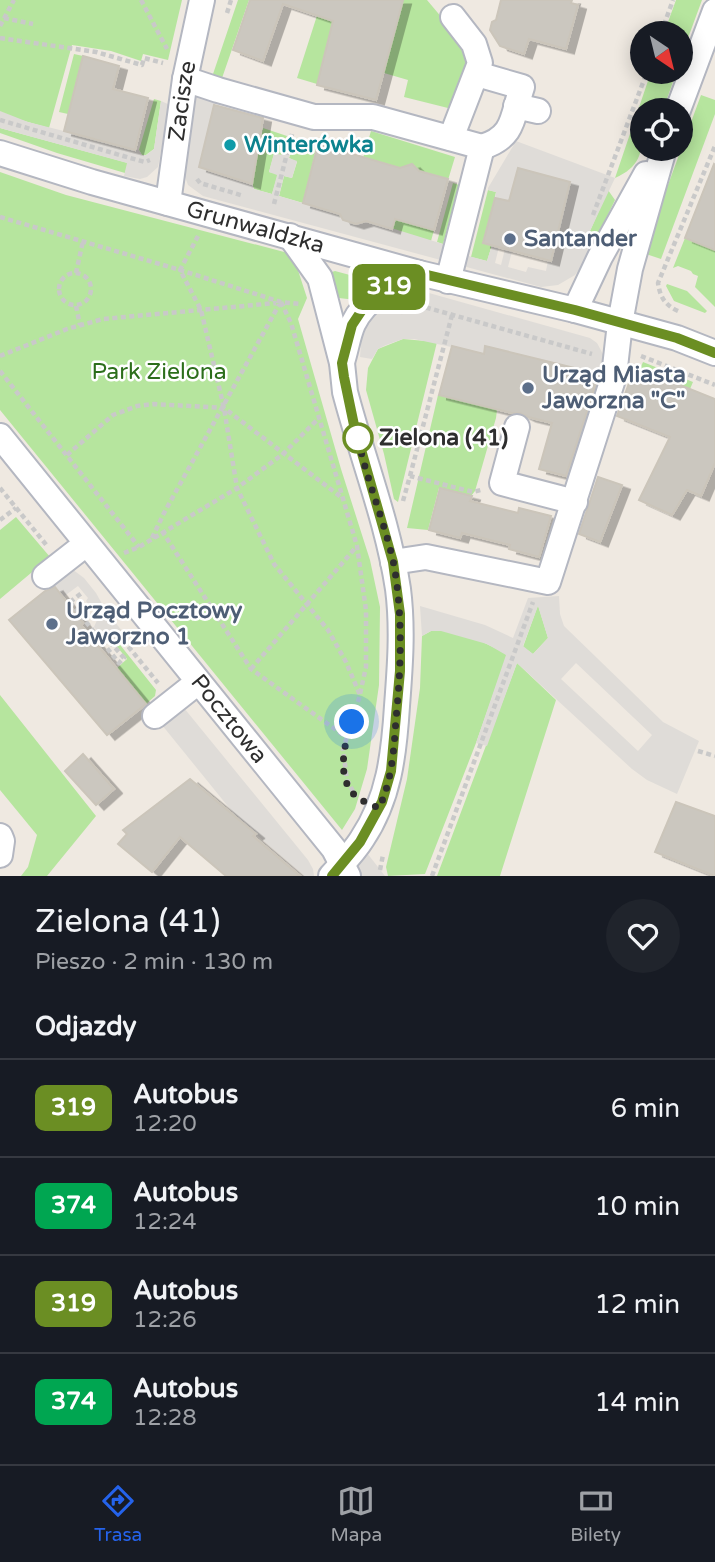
<!DOCTYPE html>
<html lang="pl">
<meta charset="utf-8">
<style>
:root{--surface:#171b24;--page:#20242c;--text:#f1f3f6;--muted:#9ea1a6;--line:#363941;--accent:#2563eb}
body{margin:0;font-family:"Varela Round",sans-serif;background:var(--page);color:var(--text);height:100vh;display:flex;flex-direction:column;font-size:26px;white-space:nowrap}
*{box-sizing:border-box;margin:0}
p{font-size:23px;color:var(--muted)}
.icon{flex:none;width:38px;height:38px;fill:none;stroke:currentColor;stroke-width:2;stroke-linecap:round;stroke-linejoin:round}
.map{position:relative;height:876px;overflow:hidden}
.panel{display:flex;flex-direction:column;background:var(--surface);flex:1}
.panel>*{flex:none}
.badge{padding:0 14px;border-radius:10px;font-size:24px;line-height:46px}
.needle{width:46px;rotate:145deg}
.controls{position:absolute;left:630px;top:21px;display:grid;gap:14px}
.controls a{display:grid;place-items:center;width:63px;height:63px;border-radius:50%;background:var(--surface);box-shadow:0 4px 18px #0003;font-size:35px}
.you{position:absolute;width:35px;height:35px;margin:-18px;border:5px solid #fff;border-radius:50%;background:#1a73e8;box-shadow:0 0 0 10px #1a73e833}
.map>.badge{position:absolute;translate:-50% -50%;box-shadow:0 0 0 4px #fff}
h2{padding:0 35px;font-size:26px;line-height:63px}
.round{display:grid;place-items:center;flex:none;width:74px;height:74px;border-radius:37px;background:var(--page)}
.summary{display:flex;align-items:center;justify-content:space-between;height:119px;padding:0 35px}
h1{font-size:33px;font-weight:600;line-height:52px}
ul{padding:0;list-style:none}
li{display:flex;align-items:center;gap:21px;height:98px;padding:0 35px;border-top:2px solid var(--line)}
li div{flex:1}
li b{display:block;font-size:26px}
li em{font-style:normal}
li .badge{min-width:77px;font-weight:700;text-align:center}
.dock{display:flex;justify-content:space-around;align-items:center;height:98px;border-top:2px solid var(--line);background:var(--surface);font-size:19px;color:var(--muted)}
.dock a{display:grid;justify-items:center;gap:4px}
.dock .selected{color:var(--accent)}
.map>svg:first-child{display:block}
.green{fill:#b6e59e}
.plaza{fill:#dfdcd8;fill-rule:evenodd}
.building{fill:#cbc7bf;stroke:#cbc5ba;stroke-width:2;filter:url(#shadow)}
.lines{fill:none;stroke-linecap:round;stroke-linejoin:round}
.minor-casing{stroke:#b4b7c1;stroke-width:28}
.path{stroke:#c9c9c9;stroke-width:4.5;stroke-dasharray:5 3.5;stroke-linecap:butt}
.minor{stroke:#fff;stroke-width:24}
.line-casing{stroke:#fff;stroke-width:16}
.line{stroke:#6b8e23;stroke-width:10}
.walk{stroke:#2e2e2e;stroke-width:7;stroke-dasharray:0 12.6}
.culture-dot{fill:#0f9aa8;stroke:#fff;stroke-width:2.5}
.service-dot{fill:#5c6f8a;stroke:#fff;stroke-width:2.5}
.stop-dot{fill:#fff;stroke:#6b8e23;stroke-width:3.5}
.labels{text-anchor:middle;dominant-baseline:central;stroke-width:5;stroke-linejoin:round;paint-order:stroke}
.street-label{font-size:23px;fill:#2e2e2e;stroke:#fff}
.culture-label{font-size:23px;font-weight:bold;fill:#0d838f;stroke:#fff;text-anchor:start}
.service-label{font-size:23px;font-weight:bold;fill:#4e5e75;stroke:#fff;text-anchor:start}
.park-label{font-size:23px;fill:#2c6e1b;stroke:#fff}
.stop-label{font-size:23px;font-weight:bold;fill:#2e2e2e;stroke:#fff;text-anchor:start}
</style>
<div class="map">
<svg width="715" height="876" viewBox="0 0 715 876">
<defs>
<filter id="shadow"><feDropShadow dx="8" dy="4.5" stdDeviation="0" flood-color="#0004"/></filter>
</defs>
<rect width="100%" height="100%" fill="#efe9e1"/>
<path class="green" d="M0 0H182L168 60 143 54 141 61 111 51 72 45 49 128 0 114Z
M238 0H249L221 81 212 77Z
M322 0H340L317 84 297 78Z
M396 0H427L464 44 471 74 448 108 404 97 408 80 384 73 403 2Z
M676 0H702L681 57V33H664Z
M74 54 83 56 68 114 59 112Z
M651 72 674 79 663 110H642C642 141 648 164 615 178Z
M701 95 715 100V114L661 259 643 253Z
M154 99 161 101 154 149 146 155H142L139 150Z
M0 128 128 163 125 173 57 153 0 133Z
M263 128 287 136 281 156 274 154 269 172 278 174 272 194 254 189 252 184Z
M371 131 455 157 448 180 413 171 415 166 410 164 407 171 363 158Z
M296 138 317 145 303 203 279 196 284 176 292 178 297 162 289 158Z
M0 172 66 195 288 253 295 261 307 298 298 319 341 469 370 560 380 607 379 685 367 769 355 809 342 830 0 410Z
M453 183 459 185 443 244 437 242Z
M488 190 496 192 484 243 492 245 487 261 471 257Z
M608 190 615 200 596 239 590 231Z
M395 219 434 230 431 241 394 230 392 229Z
M685 238 715 250V307L695 287 698 276 693 274 691 271 678 266 673 268Z
M335 271 372 281 373 285 356 300 339 298 332 275V272Z
M667 284 687 291 707 311 705 313 674 301 666 286Z
M403 339 437 342 398 502 394 499 384 454 366 390 368 368 378 349Z
M643 362 693 382 690 389 640 369Z
M438 395 497 410 496 418 475 491 471 496 439 488 428 530 407 528Z
M16 517 50 557 0 599V530Z
M538 605 548 638 533 654 523 647Z
M431 631C451 628 489 643 507 655L476 743 425 874 388 876 386 867 407 779 420 688 422 636Z
M117 641 156 690 155 696 146 704 117 668 127 659 114 643Z
M517 663 556 700 500 876H437Z
M0 695 96 816 47 876H21L28 867 37 835 0 790Z"/>
<path class="plaza" d="M221 81 199 167 252 184 254 189 272 194 277 175 269 172 274 153 282 155 287 136 296 138 289 158 297 161 292 178 284 176 279 196 340 214 343 220 356 224 362 219 443 244V249L487 261 492 245 499 247 495 263 501 265 505 249 512 251 508 267 526 272 528 267 546 271 548 260 551 261 570 182 519 168 509 201 495 198 496 192 488 190V188L516 141 615 178 590 231 596 239 581 267 575 275 558 285 541 287 203 196 188 185 184 174 196 87Z
M161 101 170 105 158 167 147 177 140 179 124 176 127 163 0 128V111L28 122 139 150 142 155H146L154 149Z
M417 292 429 293 590 338 597 343 605 358 604 375 486 346 484 354 414 339H403L386 345 378 349 372 359 360 357 362 330 371 316 395 298 405 294Z
M72 569 84 578 96 593 106 611 127 637 119 643H114L105 633 101 635 94 627 98 618 86 601 88 598 78 586 63 597 53 584Z
M559 596 560 614 564 626 663 722 699 741 677 794 647 780 632 769 517 663 487 746 476 743 506 655 487 644 441 631H431L422 636 420 606 485 625 513 638 528 598ZM538 606 548 638 533 654 523 646ZM576 663 652 735 638 751 561 679Z
M184 708 308 860 313 869 314 876H305L239 820 162 725Z
M367 853 385 876H347Z"/>
<path class="building" d="M250 0H403L376 100 317 85 333 21 283 4 263 61 233 50Z
M501 0H572L571 3 578 5 566 49 529 39 524 54 500 46 490 30 492 22 496 20Z
M83 56 119 66 113 89 148 98 135 150 64 131Z
M214 105 263 118 252 184 199 167Z
M318 144 400 168 412 164 419 171 448 179 434 230 395 219 392 229 366 221 356 224 343 220 340 214 303 203Z
M714 164 715 165V250L685 238Z
M518 168 570 182 551 261 483 243 495 198 509 201Z
M452 346 484 354 485 346 599 374 566 476 539 469 552 423 528 417 520 413H512L439 395Z
M635 367 715 399V463L701 496 687 490 672 515 639 500 670 437 617 416Z
M598 477 622 485 600 542 579 534Z
M440 488 472 496 470 501 518 513 519 508 551 516 539 557 509 549 510 545 462 533 460 538 429 530Z
M55 587 83 623 81 625 146 704 107 735 9 620 45 591Z
M83 754 114 789 96 805 65 771Z
M190 779 256 834 253 836 300 876H226L180 837 152 872 118 844 127 834 123 830Z
M676 802 715 816V876L655 852Z"/>
<g class="lines">
<defs>
<g id="minor">
<path d="M477 74 522 87C512 117 515 137 482 147"/>
<path d="M185 79 218 90 314 117H373L482 147 448 281"/>
<path d="M516 106 538 111"/>
<path d="M678 110 715 11"/>
<path d="M451 138 480 63 474 44 453 17"/>
<path id="s1" d="M0 153 92 182 419 273 575 310 677 338 715 353"/>
<path id="s2" d="M168 203 185 79 202 0"/>
<path d="M290 236 320 278 342 363 345 392C362 457 388 522 398 589 403 628 400 667 397 706 394 754 389 799 362 839 354 852 342 864 331 876"/>
<path d="M575 310 600 257 646 174"/>
<path d="M342 362C346 350 348 335 353 324 366 297 393 284 419 273"/>
<path d="M517 427 502 483 575 502"/>
<path id="s3" d="M0 436 334 849 348 876"/>
<path d="M393 562 426 557 548 582 614 376 620 323 630 269 664 149"/>
<path d="M45 576 86 544"/>
<path d="M155 716 198 682"/>
<path d="M0 836 2 841 0 855"/>
</g>
</defs>
<use href="#minor" class="minor-casing"/>
<path class="path" d="M141 0 167 49
M227 13 231 0
M4 18 33 24
M0 26 14 0
M661 33 673 0
M0 38 96 52 142 65 144 58 163 63
M0 120 130 158 145 162 150 160
M197 179 200 183 244 196
M274 204 292 134
M593 215 647 72
M0 217 180 270 281 302 301 304
M198 236 180 270 201 310 224 408 237 488 274 564 328 630 346 662 360 695 343 750 347 780 356 797
M59 289a16 16 0 1 1 32 0a16 16 0 1 1-32 0Z
M76 273 83 241
M281 302 291 323 357 546 366 610V667L360 694
M76 306 80 325
M678 311C665 305 660 297 658 283L715 146
M401 312 420 307 428 308 592 354
M0 356 67 329 103 319 276 303
M641 356 715 385
M0 371 139 547
M67 455 113 415 137 406 154 404 224 408 341 497
M410 476 452 315
M0 488 48 547
M403 501 410 476 473 492 481 490
M0 520 16 508
M162 531 251 669 346 737
M152 538 164 513 280 303
M124 553 139 547 237 488 283 454 318 419
M70 602 119 663 124 658 103 634
M70 602 83 592
M123 640 158 683
M251 669 357 546
M698 751 715 756
M380 870 383 855
M432 876 533 602"/>
<use href="#minor" class="minor"/>
</g>
<g class="lines">
<defs>
<path id="line" d="M332 876 360 842 382 802 391 771 400 671V614L393 562 354 425 344 377 342 363 352 325 364 307 380 293 419 273 575 310 677 338 715 353"/>
</defs>
<use href="#line" class="line-casing"/>
<use href="#line" class="line"/>
<path class="walk" d="M352 722C344 744 335 781 358 798 364 802 372 805 379 808 392 781 394 749 396 719 401 668 403 617 394 565 385 522 366 479 358 438"/>
</g>
<circle class="culture-dot" cx="230" cy="145" r="7"/>
<g class="service-dot">
<circle cx="510" cy="239" r="7"/>
<circle cx="528" cy="388" r="7"/>
<circle cx="52" cy="624" r="7"/>
</g>
<circle class="stop-dot" cx="358" cy="438" r="14"/>
<g class="labels">
<g class="street-label">
<text stroke="none"><textPath href="#s2" startOffset="103">Zacisze</textPath></text>
<text stroke="none"><textPath href="#s1" startOffset="266">Grunwaldzka</textPath></text>
<text stroke="none"><textPath href="#s3" startOffset="364">Pocztowa</textPath></text>
</g>
<g class="culture-label">
<text x="244" y="145">Winterówka</text>
</g>
<g class="service-label">
<text x="524" y="239">Santander</text>
<text x="542" y="375">Urząd Miasta<tspan x="542" dy="26">Jaworzna "C"</tspan></text>
<text x="66" y="611">Urząd Pocztowy<tspan x="66" dy="26">Jaworzno 1</tspan></text>
</g>
<g class="park-label">
<text x="159" y="372">Park Zielona</text>
</g>
<g class="stop-label">
<text x="379" y="438">Zielona (41)</text>
</g>
</g>
</svg>
<div class="controls">
<a><svg class="needle" viewBox="-14 -14 28 28"><path d="M0-13l5 13h-10z" fill="#e53935"/><path d="M0 13l5-13h-10z" fill="#9ea1a6"/></svg></a>
<a><svg class="icon" aria-label="locate" viewBox="0 0 24 24"><circle cx="12" cy="12" r="6"/><path d="M12 2v4M12 18v4M2 12h4M18 12h4"/></svg></a>
</div>
<div class="you" style="left:352px;top:722px"></div>
<b class="badge" style="left:389px;top:287px;background:#6b8e23;color:#fff">319</b>
</div>
<section class="panel">
<div class="summary"><div><h1>Zielona (41)</h1><p>Pieszo · 2 min · 130 m</p></div><a class="round"><svg class="icon" aria-label="heart" viewBox="0 0 24 24"><path d="M12 20l-8-8c-3-5 5-10 8-4 3-6 11-1 8 4z"/></svg></a></div>
<h2>Odjazdy</h2>
<ul>
<li><span class="badge" style="background:#6b8e23;color:#fff">319</span><div><b>Autobus</b><p>12:20</p></div><em>6 min</em></li>
<li><span class="badge" style="background:#00a651;color:#fff">374</span><div><b>Autobus</b><p>12:24</p></div><em>10 min</em></li>
<li><span class="badge" style="background:#6b8e23;color:#fff">319</span><div><b>Autobus</b><p>12:26</p></div><em>12 min</em></li>
<li><span class="badge" style="background:#00a651;color:#fff">374</span><div><b>Autobus</b><p>12:28</p></div><em>14 min</em></li>
</ul>
</section>
<nav class="dock">
<a class="selected"><svg class="icon" aria-label="directions" viewBox="0 0 24 24"><path d="M12 3l9 9-9 9-9-9zM9 14v-3h6M13 9l2 2-2 2"/></svg>Trasa</a>
<a><svg class="icon" aria-label="map" viewBox="0 0 24 24"><path d="M3 6l6-2 6 2 6-2v14l-6 2-6-2-6 2zM9 4v14M15 6v14"/></svg>Mapa</a>
<a><svg class="icon" aria-label="tickets" viewBox="0 0 24 24"><path d="M3 7h18v10H3zM15 7v10"/></svg>Bilety</a>
</nav>
